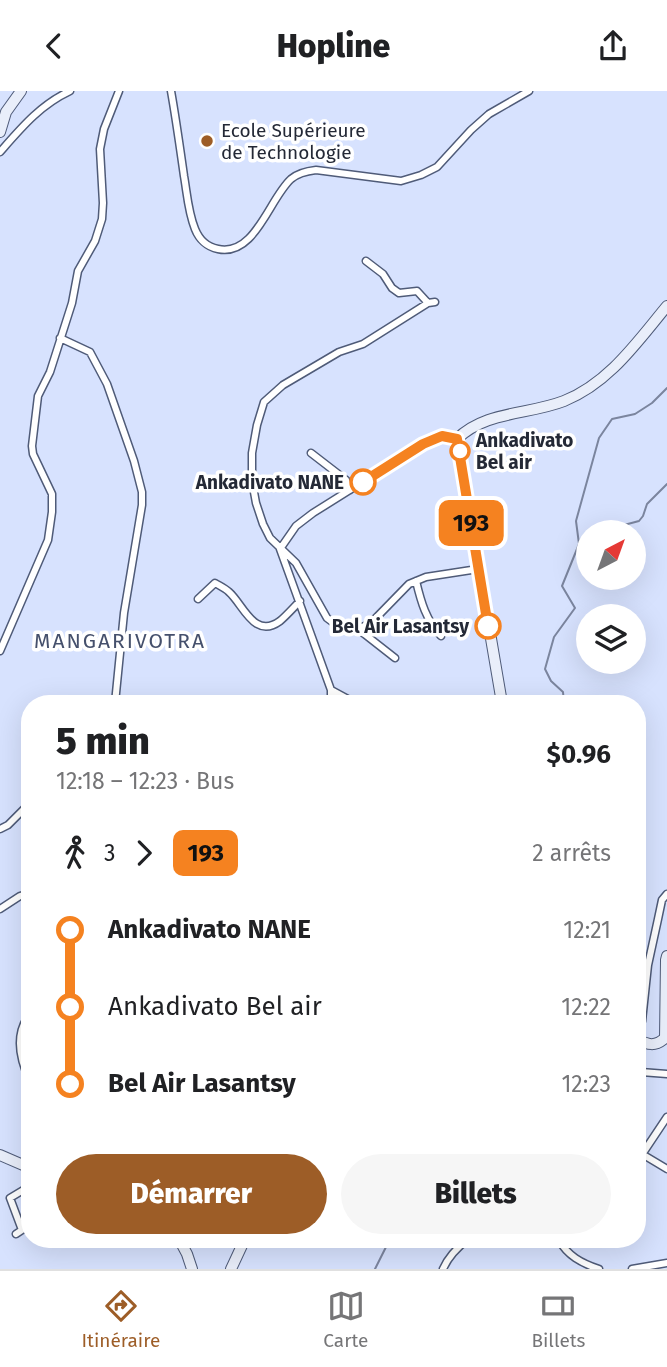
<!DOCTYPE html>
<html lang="fr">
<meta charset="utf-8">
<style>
:root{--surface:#fff;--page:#f6f6f6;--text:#202124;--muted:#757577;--line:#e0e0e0;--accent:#9d5d27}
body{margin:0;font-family:"Fira Sans",sans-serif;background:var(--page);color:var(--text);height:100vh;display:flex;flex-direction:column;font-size:26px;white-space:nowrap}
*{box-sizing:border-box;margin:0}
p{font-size:23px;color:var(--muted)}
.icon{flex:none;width:38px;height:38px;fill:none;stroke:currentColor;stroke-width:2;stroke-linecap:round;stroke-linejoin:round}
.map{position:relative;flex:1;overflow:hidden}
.panel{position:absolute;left:21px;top:604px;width:625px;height:553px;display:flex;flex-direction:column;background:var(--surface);border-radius:28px;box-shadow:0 7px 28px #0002}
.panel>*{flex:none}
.badge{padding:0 14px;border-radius:10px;font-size:24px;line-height:46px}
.needle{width:46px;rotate:41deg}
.controls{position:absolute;left:576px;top:429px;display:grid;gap:14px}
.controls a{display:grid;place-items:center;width:70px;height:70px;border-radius:50%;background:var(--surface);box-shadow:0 7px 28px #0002;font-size:35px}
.map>.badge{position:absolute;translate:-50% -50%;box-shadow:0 0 0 4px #fff}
.legs{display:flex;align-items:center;gap:10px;height:77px;padding:0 35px;font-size:23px}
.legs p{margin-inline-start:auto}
.headline{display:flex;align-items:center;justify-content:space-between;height:119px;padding:0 35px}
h1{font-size:38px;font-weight:800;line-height:52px}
.action{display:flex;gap:14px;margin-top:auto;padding:14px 35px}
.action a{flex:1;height:80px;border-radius:42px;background:var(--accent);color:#fff;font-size:28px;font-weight:800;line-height:80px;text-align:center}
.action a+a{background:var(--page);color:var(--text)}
ul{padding:0 35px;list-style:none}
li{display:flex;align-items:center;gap:24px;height:77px;font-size:26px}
li i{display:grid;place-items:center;width:10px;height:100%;margin:0 9px;background:currentColor}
li i::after{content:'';width:18px;height:18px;margin:-9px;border:5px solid;border-radius:50%;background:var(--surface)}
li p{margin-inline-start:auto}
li:first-child i{background:linear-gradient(#0000 50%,currentColor 0)}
li:last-child i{background:linear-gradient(currentColor 50%,#0000 0)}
header{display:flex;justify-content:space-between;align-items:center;height:91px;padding:0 35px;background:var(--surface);font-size:32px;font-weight:800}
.dock{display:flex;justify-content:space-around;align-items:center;height:98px;border-top:2px solid var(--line);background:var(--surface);font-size:19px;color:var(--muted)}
.dock a{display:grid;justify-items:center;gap:4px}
.dock .active{color:var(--accent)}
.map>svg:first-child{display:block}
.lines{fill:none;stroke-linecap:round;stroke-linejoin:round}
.stream{stroke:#7b859e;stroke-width:2}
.street-casing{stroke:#4f5b78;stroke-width:9}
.secondary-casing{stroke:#4f5b78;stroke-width:12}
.street{stroke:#fff;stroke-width:6}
.secondary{stroke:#e9eefa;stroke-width:10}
.line-1-casing{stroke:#fff;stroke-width:16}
.line-1{stroke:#f58220;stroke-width:10}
.poi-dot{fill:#9d5d27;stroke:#fff;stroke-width:2.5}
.stop-1-dot{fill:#fff;stroke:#f58220;stroke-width:3.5}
.labels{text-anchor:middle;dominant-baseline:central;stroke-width:7;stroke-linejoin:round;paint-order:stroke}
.poi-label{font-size:19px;fill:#242936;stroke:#fff;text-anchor:start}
.stop-label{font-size:19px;font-weight:bold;fill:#242936;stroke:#fff;text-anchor:end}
.neighbourhood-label{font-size:21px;letter-spacing:2px;fill:#45506c;stroke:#fff}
</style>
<header><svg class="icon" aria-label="back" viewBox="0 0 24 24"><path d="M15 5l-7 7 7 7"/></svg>Hopline<svg class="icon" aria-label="share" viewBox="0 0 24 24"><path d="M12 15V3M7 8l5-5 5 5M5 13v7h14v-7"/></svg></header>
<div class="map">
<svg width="667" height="1178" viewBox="0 0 667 1178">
<rect width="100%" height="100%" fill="#d7e2fe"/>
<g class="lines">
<path class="stream" d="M607 441 624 434 639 430 643 425 647 413 667 393
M579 453 588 449
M564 612 563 601 551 590 545 578 554 546 575 517 562 495 579 453 576 430 599 347 612 328 635 323 652 312 667 297
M375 1178 390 1148"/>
<defs>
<path id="street" d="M171 0C176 28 180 57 184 85 187 102 188 121 195 138 199 148 207 156 218 158 255 166 269 108 291 88 298 82 307 80 316 79L401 90 421 84 437 76 471 39 489 23 529 0
M0 61C21 37 40 14 70 0
M366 170 383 183 392 197 399 202 417 200 428 212
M435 211 428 212 363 253 339 261 283 294 264 311 257 334 252 362V390L256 412 263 433 270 447 296 472 327 527 339 536 351 540 370 533 409 493 426 486 478 478
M60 247 90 261 107 293 134 370 142 401V414L124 522 115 612
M311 362 346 389 350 399
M416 490C421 511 426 529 441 545
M198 508 215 492C220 495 225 497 229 501 243 513 254 549 280 530 287 524 294 516 300 510
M358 538 395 567
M0 560 48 449 52 421V403L33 363 32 355 38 305 50 281 72 212 78 180 95 150 102 128 103 112 100 58 104 38 119 0
M331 599 355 612
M331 612V599L280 458 296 435 313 422 423 353 442 345 457 348
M0 738 8 734 30 712
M0 818 20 805 30 802
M30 923C14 943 20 969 30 990
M637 940 642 930 648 874 658 828 662 809 667 803
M637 979 641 981 667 983
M637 1060 667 1078
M637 1071 667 1026
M16 1143 22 1139 10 1107 30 1095
M558 1148C568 1165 581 1172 599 1178
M112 1150 115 1148
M443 1178C448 1166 458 1156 468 1148
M632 1178 667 1172"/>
<path id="secondary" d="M0 41 6 21 21 0
M502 612 457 348C485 320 528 324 564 310 609 292 637 251 667 215
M637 948C648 954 655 956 665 947L666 869 667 865
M0 1064 30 1077
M179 1148 187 1163 192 1178
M231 1178 245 1148"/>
</defs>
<use href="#street" class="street-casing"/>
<use href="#secondary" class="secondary-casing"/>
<use href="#street" class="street"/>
<use href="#secondary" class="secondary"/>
</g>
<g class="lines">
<defs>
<path id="line-1" d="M363 391 423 353 442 345 457 348 488 535"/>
</defs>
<use href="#line-1" class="line-1-casing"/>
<use href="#line-1" class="line-1"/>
</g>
<circle class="poi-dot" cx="207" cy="50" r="7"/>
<g class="stop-1-dot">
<circle cx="460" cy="360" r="9"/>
<circle cx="363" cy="391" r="12"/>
<circle cx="488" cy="535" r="12"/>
</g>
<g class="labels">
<g class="poi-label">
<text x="221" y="39">Ecole Supérieure<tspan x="221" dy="22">de Technologie</tspan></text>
</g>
<g class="stop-label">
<text x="476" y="349" text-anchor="start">Ankadivato<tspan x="476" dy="22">Bel air</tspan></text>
<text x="344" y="391">Ankadivato NANE</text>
<text x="469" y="535">Bel Air Lasantsy</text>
</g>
<g class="neighbourhood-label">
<text x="120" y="550">MANGARIVOTRA</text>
</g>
</g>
</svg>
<div class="controls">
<a><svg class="needle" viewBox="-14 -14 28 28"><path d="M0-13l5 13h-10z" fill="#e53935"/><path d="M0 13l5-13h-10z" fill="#757577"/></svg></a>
<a><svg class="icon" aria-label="layers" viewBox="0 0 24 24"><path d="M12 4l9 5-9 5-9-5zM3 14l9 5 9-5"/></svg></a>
</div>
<b class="badge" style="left:471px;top:432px;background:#f58220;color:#111">193</b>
<section class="panel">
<div class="headline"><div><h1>5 min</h1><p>12:18 – 12:23 · Bus</p></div><b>$0.96</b></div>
<div class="legs"><svg class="icon" aria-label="walk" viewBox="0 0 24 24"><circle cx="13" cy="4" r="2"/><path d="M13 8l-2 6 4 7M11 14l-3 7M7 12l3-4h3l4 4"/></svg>3<svg class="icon" aria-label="forward" viewBox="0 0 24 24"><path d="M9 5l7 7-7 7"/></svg><b class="badge" style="background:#f58220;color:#111">193</b><p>2 arrêts</p></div>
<ul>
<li><i style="color:#f58220"></i><b>Ankadivato NANE</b><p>12:21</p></li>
<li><i style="color:#f58220"></i><span>Ankadivato Bel air</span><p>12:22</p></li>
<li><i style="color:#f58220"></i><b>Bel Air Lasantsy</b><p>12:23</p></li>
</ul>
<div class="action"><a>Démarrer</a><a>Billets</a></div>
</section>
</div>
<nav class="dock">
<a class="active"><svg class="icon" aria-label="directions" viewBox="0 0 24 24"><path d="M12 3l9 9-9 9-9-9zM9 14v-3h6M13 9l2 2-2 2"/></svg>Itinéraire</a>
<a><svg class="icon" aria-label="map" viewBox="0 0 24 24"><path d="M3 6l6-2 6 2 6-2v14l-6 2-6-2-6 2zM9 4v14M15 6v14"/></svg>Carte</a>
<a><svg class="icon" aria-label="tickets" viewBox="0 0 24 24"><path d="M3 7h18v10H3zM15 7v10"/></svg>Billets</a>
</nav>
